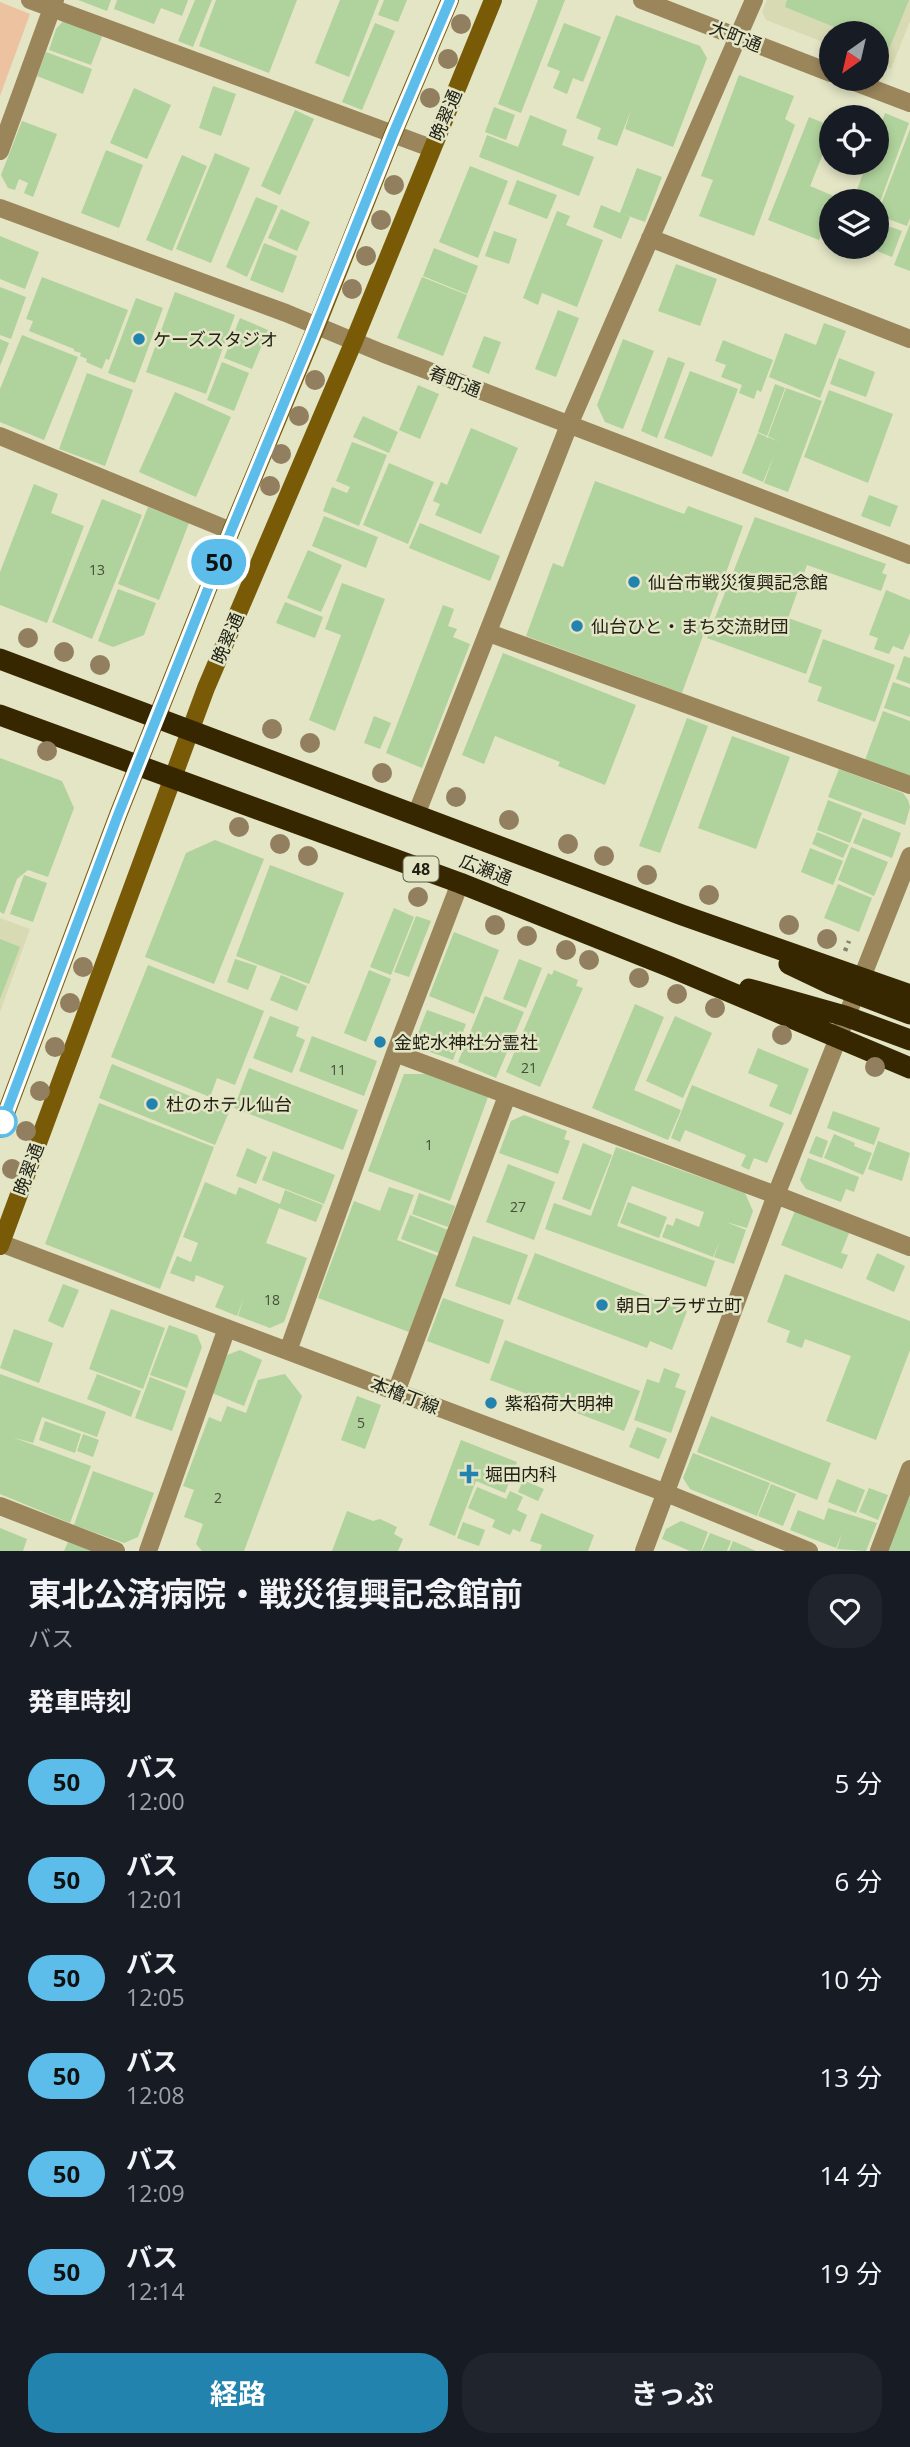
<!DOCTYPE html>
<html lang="ja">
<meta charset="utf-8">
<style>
:root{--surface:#171b24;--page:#20242c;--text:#f1f3f6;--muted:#9ea1a6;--accent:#2283ae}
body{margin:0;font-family:"Open Sans","Noto Sans JP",sans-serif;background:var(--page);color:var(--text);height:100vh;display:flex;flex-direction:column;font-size:26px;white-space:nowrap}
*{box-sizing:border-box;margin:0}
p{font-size:23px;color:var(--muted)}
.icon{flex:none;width:38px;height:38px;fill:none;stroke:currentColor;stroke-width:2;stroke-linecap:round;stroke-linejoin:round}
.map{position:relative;height:1551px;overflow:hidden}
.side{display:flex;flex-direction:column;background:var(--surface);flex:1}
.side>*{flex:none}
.badge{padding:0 14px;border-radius:23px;font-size:24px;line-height:46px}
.needle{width:46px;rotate:214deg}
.fabs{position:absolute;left:819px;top:21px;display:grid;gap:14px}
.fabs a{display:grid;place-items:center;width:70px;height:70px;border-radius:50%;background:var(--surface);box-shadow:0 4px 10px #0003;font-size:35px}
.map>.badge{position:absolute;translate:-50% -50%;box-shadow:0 0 0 4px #fff}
h2{padding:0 28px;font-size:26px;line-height:63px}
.round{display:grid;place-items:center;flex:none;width:74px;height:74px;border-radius:28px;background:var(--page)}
.headline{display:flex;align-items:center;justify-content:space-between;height:119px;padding:0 28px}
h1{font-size:33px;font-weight:700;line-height:52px}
.button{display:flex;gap:14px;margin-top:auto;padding:14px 28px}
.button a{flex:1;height:80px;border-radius:28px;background:var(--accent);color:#fff;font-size:28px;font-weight:700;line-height:80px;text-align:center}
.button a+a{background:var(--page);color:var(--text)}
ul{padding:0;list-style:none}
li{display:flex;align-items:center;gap:21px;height:98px;padding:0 28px}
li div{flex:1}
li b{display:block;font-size:26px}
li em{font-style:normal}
li .badge{min-width:77px;font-weight:700;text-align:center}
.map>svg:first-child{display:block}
.built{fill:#d8dab3}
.green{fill:#edc2a0}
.building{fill:#b0d29c}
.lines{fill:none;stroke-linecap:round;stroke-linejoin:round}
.path{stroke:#83856f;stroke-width:4.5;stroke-dasharray:3.5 5;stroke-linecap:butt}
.street{stroke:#9b865c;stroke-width:18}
.secondary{stroke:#785a07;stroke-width:18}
.highway{stroke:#372701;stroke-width:21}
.tree{fill:#917f5f}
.line-casing{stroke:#fff;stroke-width:16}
.line{stroke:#5cbdeb;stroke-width:10}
.poi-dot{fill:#2283ae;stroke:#e3e5c5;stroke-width:2.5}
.stop-dot{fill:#fff;stroke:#5cbdeb;stroke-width:3.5}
.labels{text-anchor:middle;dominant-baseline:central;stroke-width:5;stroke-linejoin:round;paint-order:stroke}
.number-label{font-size:14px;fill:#454e38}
.shield{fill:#e3e5c5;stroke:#5b5c4a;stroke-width:2}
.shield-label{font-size:16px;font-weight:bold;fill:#212216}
.street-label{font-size:18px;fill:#212216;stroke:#e3e5c5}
.poi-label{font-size:18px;fill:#212216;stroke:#e3e5c5;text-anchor:start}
</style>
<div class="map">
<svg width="910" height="1551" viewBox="0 0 910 1551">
<rect width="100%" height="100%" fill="#e3e5c5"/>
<path class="built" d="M767 0H910V21L891 69 877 63V33H831V45L766 20 762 12Z
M0 918 30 929 0 1012Z"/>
<path class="green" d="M0 2 30 14 0 96Z"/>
<path class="building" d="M78 0H111L107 11Z
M117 0H188L182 16 161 8 154 24 114 9Z
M195 0H212L193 47 178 41Z
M216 0H297L269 73 199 46Z
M340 0H379L349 77 315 63Z
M384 0H407L398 22 378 15Z
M538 0H565L521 113 498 104Z
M787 0H909L889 49 877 44V33H849L785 7Z
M616 15 700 46 707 58 673 147 625 129 631 110 617 146 597 139 601 128 576 118Z
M64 20 103 34 91 65 49 50 56 29Z
M375 23 395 31 362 110 342 102Z
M564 23 601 37 583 82 573 78 567 94 553 88 560 71 547 66Z
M46 52 92 69 83 94 37 76Z
M739 75 794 96 785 119 795 125 754 236 699 216 713 180 701 176Z
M213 86 236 94 221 136 199 128Z
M134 88 171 105 147 159 110 143Z
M494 107 515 115 506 140 485 132Z
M295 110 314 119 280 195 261 186Z
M885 113 909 123 877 210V201L853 200 867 163H877V136Z
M530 115 567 130 562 145 594 157 579 196 479 157 487 135 518 147Z
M809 117 831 126V134L810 186 836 197 834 201H831V208L819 240 768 220Z
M22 121 57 134 33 197 24 193 28 183 19 179 15 190 8 188 1 175Z
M910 129V218L907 226 877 215Z
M106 150 143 165 119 228 81 213Z
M215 153 250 168 211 263 176 249Z
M182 155 207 166 172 251 146 240Z
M470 166 508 181 478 258 439 242Z
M637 168 662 177 645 222 620 213Z
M517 180 557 195 547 219 508 204Z
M256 197 278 206 247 277 226 267Z
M601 205 630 217 621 239 593 227Z
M281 209 310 222 297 251 268 238Z
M557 211 570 216 566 225 603 240 577 307 542 293 538 305 523 298Z
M877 222 902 231 892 257 867 247H877Z
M910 224V271L894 265Z
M494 231 517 239 509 264 485 256Z
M0 236 39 252 25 289 0 279Z
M264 243 297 256 283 293 250 280Z
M434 248 478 266 467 294 423 276Z
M676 264 717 279 700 326 658 311Z
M42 277 128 310 109 360 106 359 102 369 86 362 87 359 80 356 81 353 74 351V349L29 331 33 321 26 319Z
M422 277 467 295 443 356 397 338Z
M0 287 26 297 11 339 0 335Z
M175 292 235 315 206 394 146 372Z
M136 298 163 308 135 383 108 373Z
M558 310 579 318 556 377 535 369Z
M240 318 268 330 252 369 224 358Z
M824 323 846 331 820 398 769 377 785 333 816 345Z
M22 335 78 357 44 440 0 422V389Z
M484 336 501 342 489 374 472 367Z
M0 339 9 343 0 366Z
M623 339 654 351 623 429 605 422 597 405Z
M723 340 773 360 761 392 757 390 754 399 739 393 742 385 721 377 726 365 715 361Z
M668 357 685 363 657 438 641 431Z
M839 358 875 372 866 397 830 384Z
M222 362 249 373 234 411 207 400Z
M690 371 738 389 712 457 664 438Z
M87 373 133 390 105 466 59 449Z
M775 384 785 388 767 436 758 432Z
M418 385 439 394 420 439 399 430Z
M786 388 822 401 788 492 764 483 774 455 763 482 742 473 758 433 767 437 766 439 768 437 779 442 768 436Z
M829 390 893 414 868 483 804 457Z
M175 392 231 417 196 497 139 472Z
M363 416 398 432 389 453 353 437Z
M471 428 518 448 481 534 435 515 440 504 433 501 441 482 447 485Z
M352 442 387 455 359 526 323 511 332 487 347 493 350 487 336 481Z
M389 463 434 482 408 544 363 525Z
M595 481 684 514 688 506 743 526 682 693 526 636 553 563 563 567Z
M34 484 58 494 51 513 84 526 47 623 0 605V572Z
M869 495 898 506 890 527 861 516Z
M102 499 142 515 92 639 52 622Z
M148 507 189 523 159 600 118 584Z
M324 516 378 537 366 568 312 546Z
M755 517 886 564 882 573 887 575 881 591 807 565 788 618 822 630 806 674 707 638Z
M420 523 500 556 490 581 409 548Z
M308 550 342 565 321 612 287 598Z
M342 583 385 599 335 731 309 720 341 635 325 629Z
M118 589 156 603 144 635 113 647 98 641Z
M886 590 910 600V633L903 650 893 646 889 654 874 649 878 638 869 635Z
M285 602 323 617 315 638 276 623Z
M443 605 454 609 448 626 457 629 453 637 470 644 422 768 386 753Z
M823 639 895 665 875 722 817 701 822 687 808 682Z
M503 653 636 705 605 785 558 766 560 762 495 736 484 764 462 755Z
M904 656 910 658V684L896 679Z
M893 682 910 688V717L884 708Z
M883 711 910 721V776L865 760Z
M374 716 391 723 380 749 364 743Z
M687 718 708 726 660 853 639 846Z
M732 736 790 757 756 849 698 828Z
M0 758 62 781 74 808 48 877 28 870 17 879 4 914 0 912Z
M839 769 903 793 908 800 910 807 905 825 828 797Z
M828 800 862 813 850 843 817 830Z
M863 818 901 833 892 858 853 843Z
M817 832 849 845 843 858 812 844Z
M215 840 264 859 214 984 145 957 186 853Z
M851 847 888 862 874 896 838 880Z
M810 848 843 861 833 885 801 872Z
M270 865 344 893 309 984 236 956Z
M24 875 47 883 33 922 10 914Z
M838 884 872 898 859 932 824 918Z
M394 908 414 917 391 975 370 967Z
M416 916 431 921 409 977 394 972Z
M454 932 499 950 474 1014 429 996Z
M0 939 20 947 0 999Z
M235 959 257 966 248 990 227 982Z
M519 959 542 968 526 1008 503 999Z
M148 965 264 1011 235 1085 217 1078 210 1097 111 1057Z
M369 970 391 979 366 1042 344 1033Z
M554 970 578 980 576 986 583 988 540 1087 506 1072 548 973 552 975Z
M281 975 307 986 297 1011 270 1000Z
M485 996 524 1012 496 1078 458 1062Z
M635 1004 664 1017 634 1090 681 1110 668 1140 592 1108Z
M427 1010 466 1024 453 1060 430 1052 415 1041Z
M270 1016 299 1027 296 1036 305 1040 292 1073 253 1058Z
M675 1016 712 1033 683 1098 646 1081Z
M312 1036 377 1061 364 1096 299 1071Z
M758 1048 809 1069 791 1115 769 1106 778 1085 748 1073Z
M112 1064 229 1112 215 1145 99 1098Z
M249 1068 358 1110 343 1150 234 1108Z
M404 1074H427L488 1097 450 1201 368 1171Z
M692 1085 784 1123 767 1163 754 1158 749 1170 741 1166 746 1155 685 1130 680 1142 671 1138Z
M99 1103 214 1147 160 1289 45 1244Z
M833 1111 880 1128 874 1145 827 1128Z
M524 1115 567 1131 564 1139 570 1141 558 1174 499 1153 511 1121Z
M834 1134 855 1143 854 1146 872 1153 863 1175 824 1158Z
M816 1136 828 1141 822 1158 809 1153Z
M878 1141 910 1153 902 1181 868 1169Z
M583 1143 612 1155 590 1210 562 1199Z
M616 1147 745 1193 753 1211 747 1228 726 1222 746 1230 734 1264 714 1257 720 1241 713 1257 662 1237 667 1224 673 1226 676 1218 699 1227 704 1212 632 1186 617 1226 715 1261 706 1287 545 1229 554 1203 591 1216Z
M247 1148 267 1157 256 1184 236 1176Z
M273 1151 335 1175 324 1204 262 1180Z
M808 1158 859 1177 854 1192 846 1189 841 1202 806 1189 800 1180Z
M508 1164 555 1182 534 1240 486 1222Z
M205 1182 236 1195 239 1187 280 1204 285 1190 323 1205 316 1222 279 1208 266 1243 307 1258 284 1322 270 1328 238 1316 244 1297 237 1316 215 1307 224 1286 196 1275 194 1282 170 1273 177 1256 191 1262 198 1243 183 1237Z
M389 1187 414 1195 397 1240 438 1256 409 1332 318 1298 354 1201 380 1211Z
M419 1193 455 1206 448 1227 412 1214Z
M628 1202 667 1217 659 1238 620 1223Z
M795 1211 849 1233 841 1253 848 1255 842 1269 781 1245Z
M410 1215 448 1230 439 1253 401 1239Z
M473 1236 528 1255 510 1305 455 1286Z
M535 1253 687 1311 672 1350 650 1341 647 1348 517 1299Z
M877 1253 905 1266 894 1292 866 1279Z
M785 1274 910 1321V1350L876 1440 826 1421 851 1356 805 1339 802 1348 786 1342 790 1331 767 1322Z
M63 1284 79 1290 63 1328 48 1321Z
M443 1298 504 1320 489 1364 427 1341Z
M111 1309 165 1328 143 1389 89 1369Z
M169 1325 197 1335 202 1347 187 1388 150 1375Z
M14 1329 53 1343 39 1383 0 1368Z
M505 1340 640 1391 624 1431 490 1380Z
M240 1350 262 1360 244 1406 212 1393 227 1355Z
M664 1368 680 1374 675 1387 686 1391 671 1433 634 1420 647 1379 659 1383Z
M0 1374 106 1412 97 1437 42 1417 33 1443 12 1437 91 1466 70 1523 0 1494Z
M97 1374 141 1391 131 1417 87 1399Z
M285 1374 302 1396 244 1551H202L196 1544 203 1524 184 1517 194 1490 183 1486 209 1417 221 1422 227 1406 246 1413 258 1380Z
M150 1377 186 1391 172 1431 135 1418Z
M357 1396 381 1405 365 1449 341 1440Z
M711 1416 831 1463 817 1500 697 1452Z
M45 1421 81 1434 75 1453 39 1440Z
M637 1427 667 1439 659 1459 629 1447Z
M83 1434 99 1440 93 1457 77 1451Z
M461 1440 517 1462 505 1493 476 1481 455 1536 429 1525Z
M693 1453 770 1483 757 1516 690 1489 683 1478Z
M93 1471 154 1493 138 1537 124 1543 74 1525Z
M837 1479 865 1490 856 1513 828 1502Z
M523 1480 544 1489 538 1501 518 1492Z
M771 1484 796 1494 783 1526 758 1516Z
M477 1487 506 1499 510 1491 523 1497 517 1510 527 1515 520 1532 513 1529 510 1535 492 1527 495 1520 468 1508Z
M869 1488 888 1495 878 1520 859 1512Z
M910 1488V1551H887Z
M828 1508 877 1523 866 1551 837 1549 842 1533 836 1548 790 1530 798 1510 824 1520Z
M347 1511 373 1521 380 1519 397 1527 394 1534 403 1539 398 1551H332Z
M541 1513 594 1535 588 1551H540L542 1545 530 1541Z
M681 1521 708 1532 701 1551H690L662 1539 666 1529Z
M463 1522 485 1530 479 1546 457 1538Z
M0 1528 27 1539 23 1551H0Z
M710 1533 731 1541 727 1551H702Z
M733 1541 756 1551H729Z
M68 1542 92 1551H64Z"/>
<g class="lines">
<path class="path" d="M845 951 849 941"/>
<path class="street" d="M30 0 431 148
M642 0 831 73
M847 79 910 103
M0 151 55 0
M0 208 286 313 382 353 910 555
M650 238 910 339
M0 436 231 531
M489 633 910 785
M416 815 569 425 754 0
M395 1053 776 1195 910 1247
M0 1243 666 1493 809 1551
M288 1351 395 1053 460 883
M396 1392 507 1096
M0 1506 116 1551
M148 1551 227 1328
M644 1551 776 1195 910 856
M879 1551 910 1469"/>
<path class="secondary" d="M0 1129 118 815 231 531 317 325 393 134 450 0
M0 1246 206 688 354 341 493 0"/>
<path class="highway" d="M0 659 682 915 910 995
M0 715 460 883 668 966 910 1068
M789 964 831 984 910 1014
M749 989 845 1016 910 1040"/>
</g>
<g class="tree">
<circle cx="461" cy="24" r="10"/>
<circle cx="448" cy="59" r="10"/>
<circle cx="430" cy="98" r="10"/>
<circle cx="394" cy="185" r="10"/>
<circle cx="381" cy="220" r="10"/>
<circle cx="366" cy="256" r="10"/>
<circle cx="352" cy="289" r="10"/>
<circle cx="315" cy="380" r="10"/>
<circle cx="299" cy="416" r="10"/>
<circle cx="281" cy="454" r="10"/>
<circle cx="270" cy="486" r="10"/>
<circle cx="28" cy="638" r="10"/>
<circle cx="64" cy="652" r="10"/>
<circle cx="100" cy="665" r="10"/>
<circle cx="272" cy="729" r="10"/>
<circle cx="310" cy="743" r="10"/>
<circle cx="47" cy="751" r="10"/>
<circle cx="382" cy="773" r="10"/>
<circle cx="456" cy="797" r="10"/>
<circle cx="509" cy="820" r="10"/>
<circle cx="239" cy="827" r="10"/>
<circle cx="280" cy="844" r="10"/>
<circle cx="568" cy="844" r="10"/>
<circle cx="308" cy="856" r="10"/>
<circle cx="604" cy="856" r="10"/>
<circle cx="647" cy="875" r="10"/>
<circle cx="709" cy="895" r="10"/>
<circle cx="418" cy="897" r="10"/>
<circle cx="495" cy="925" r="10"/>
<circle cx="789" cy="925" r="10"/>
<circle cx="527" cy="936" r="10"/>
<circle cx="827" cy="939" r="10"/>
<circle cx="566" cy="950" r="10"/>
<circle cx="589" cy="960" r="10"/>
<circle cx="83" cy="967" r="10"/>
<circle cx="639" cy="978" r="10"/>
<circle cx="677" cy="994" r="10"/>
<circle cx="70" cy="1003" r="10"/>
<circle cx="715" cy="1008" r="10"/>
<circle cx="782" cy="1035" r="10"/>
<circle cx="55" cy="1047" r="10"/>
<circle cx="875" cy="1067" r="10"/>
<circle cx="40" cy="1091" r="10"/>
<circle cx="26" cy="1131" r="10"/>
<circle cx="12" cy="1169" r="10"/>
</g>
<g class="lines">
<defs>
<path id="line" d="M0 1129 118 815 231 531 311 338 393 134 450 0"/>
</defs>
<use href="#line" class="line-casing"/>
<use href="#line" class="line"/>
</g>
<g class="poi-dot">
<circle cx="139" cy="339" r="7"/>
<circle cx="634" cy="582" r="7"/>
<circle cx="577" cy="626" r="7"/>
<circle cx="380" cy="1042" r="7"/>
<circle cx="152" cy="1104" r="7"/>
<circle cx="602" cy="1305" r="7"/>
<circle cx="491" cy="1403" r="7"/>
<path d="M465.5 1463.5h7v7h7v7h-7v7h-7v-7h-7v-7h7z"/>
</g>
<circle class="stop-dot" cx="2" cy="1122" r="14"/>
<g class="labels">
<g class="number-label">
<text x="97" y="569">13</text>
<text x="529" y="1067">21</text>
<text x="338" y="1069">11</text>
<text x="429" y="1144">1</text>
<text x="518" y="1206">27</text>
<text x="272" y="1299">18</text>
<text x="361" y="1422">5</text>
<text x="218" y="1497">2</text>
</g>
<rect class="shield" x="403.5" y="856.5" width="35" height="25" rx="5"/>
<g class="shield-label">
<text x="421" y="869">48</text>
</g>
<g class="street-label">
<text transform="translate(736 36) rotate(21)">大町通</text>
<text transform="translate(445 115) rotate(-67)">晩翠通</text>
<text transform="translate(455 381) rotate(21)">肴町通</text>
<text transform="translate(227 638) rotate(-67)">晩翠通</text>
<text transform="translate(486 869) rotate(21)">広瀬通</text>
<text transform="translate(28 1169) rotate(-70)">晩翠通</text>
<text transform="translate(405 1395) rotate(21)">本櫓丁線</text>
</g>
<g class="poi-label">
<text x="153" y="339">ケーズスタジオ</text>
<text x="648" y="582">仙台市戦災復興記念館</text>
<text x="591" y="626">仙台ひと・まち交流財団</text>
<text x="394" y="1042">金蛇水神社分霊社</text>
<text x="166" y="1104">杜のホテル仙台</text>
<text x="616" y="1305">朝日プラザ立町</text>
<text x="505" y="1403">紫稻荷大明神</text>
<text x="485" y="1474">堀田内科</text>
</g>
</g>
</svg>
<div class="fabs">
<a><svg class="needle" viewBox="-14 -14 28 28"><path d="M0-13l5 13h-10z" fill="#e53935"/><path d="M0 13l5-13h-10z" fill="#9ea1a6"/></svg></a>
<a><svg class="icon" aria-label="locate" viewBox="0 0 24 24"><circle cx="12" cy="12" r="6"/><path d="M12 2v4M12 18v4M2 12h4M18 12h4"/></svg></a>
<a><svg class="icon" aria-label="layers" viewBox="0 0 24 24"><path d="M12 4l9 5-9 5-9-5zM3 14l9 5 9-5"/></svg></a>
</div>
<b class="badge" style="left:219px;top:562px;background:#5cbdeb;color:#111">50</b>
</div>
<section class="side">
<div class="headline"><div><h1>東北公済病院・戦災復興記念館前</h1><p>バス</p></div><a class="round"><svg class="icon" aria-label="heart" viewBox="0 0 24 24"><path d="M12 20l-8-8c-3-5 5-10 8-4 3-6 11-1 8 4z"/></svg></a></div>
<h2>発車時刻</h2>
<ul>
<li><span class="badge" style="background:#5cbdeb;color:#111">50</span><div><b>バス</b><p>12:00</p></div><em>5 分</em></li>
<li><span class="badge" style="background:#5cbdeb;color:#111">50</span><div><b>バス</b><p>12:01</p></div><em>6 分</em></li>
<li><span class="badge" style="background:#5cbdeb;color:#111">50</span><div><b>バス</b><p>12:05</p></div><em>10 分</em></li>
<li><span class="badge" style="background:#5cbdeb;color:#111">50</span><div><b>バス</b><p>12:08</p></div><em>13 分</em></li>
<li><span class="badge" style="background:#5cbdeb;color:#111">50</span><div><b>バス</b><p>12:09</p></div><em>14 分</em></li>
<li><span class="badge" style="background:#5cbdeb;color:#111">50</span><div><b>バス</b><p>12:14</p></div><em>19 分</em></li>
</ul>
<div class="button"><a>経路</a><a>きっぷ</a></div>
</section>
